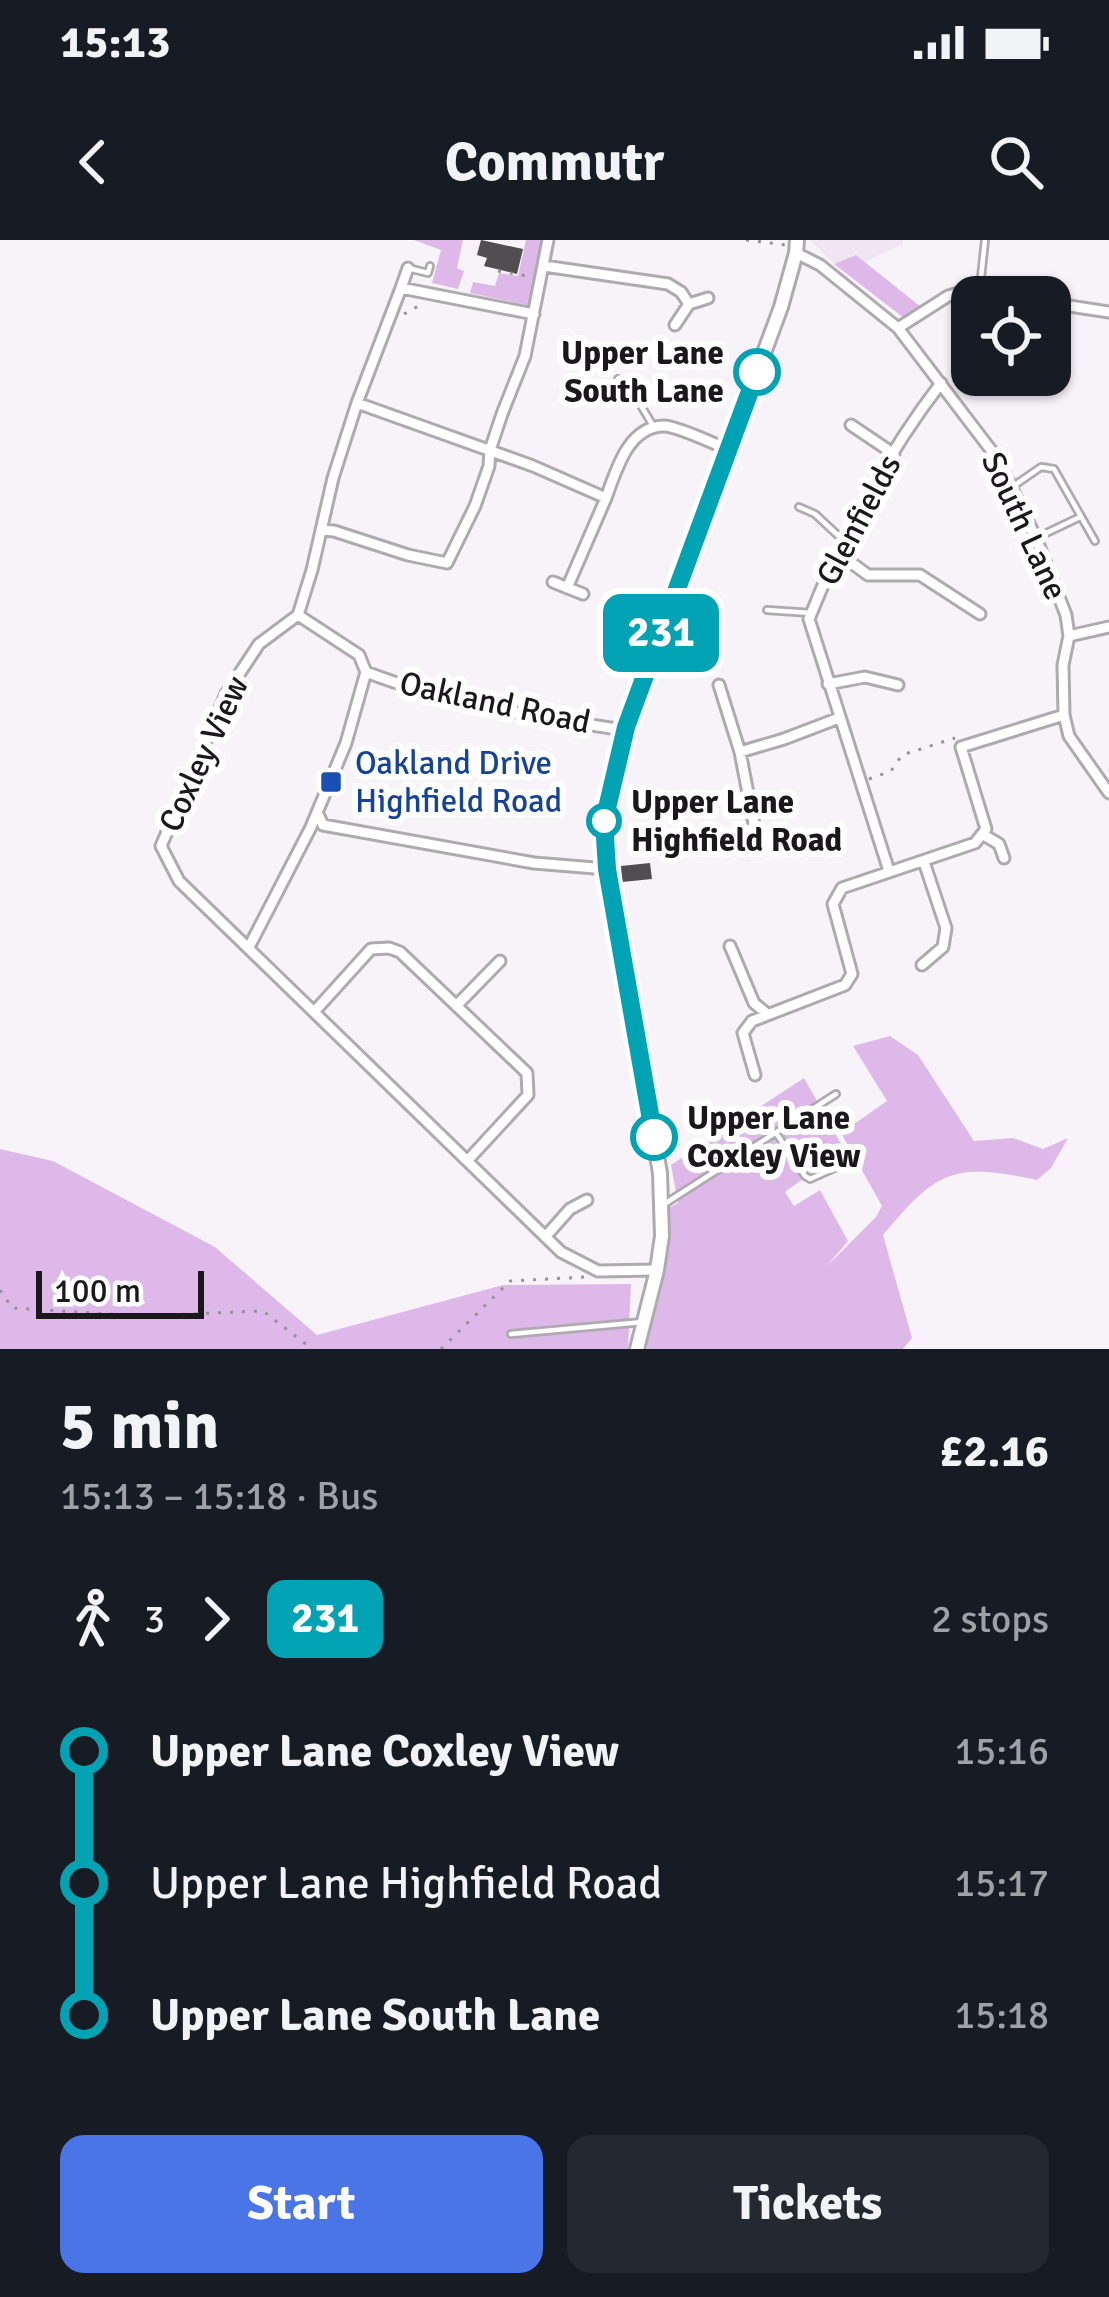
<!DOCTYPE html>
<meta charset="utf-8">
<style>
:root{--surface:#171b24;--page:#242831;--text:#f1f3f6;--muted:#9ea1a6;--accent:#4975e7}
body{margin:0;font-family:Signika,sans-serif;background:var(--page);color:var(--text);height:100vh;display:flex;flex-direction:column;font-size:45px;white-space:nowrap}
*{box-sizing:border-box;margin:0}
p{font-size:39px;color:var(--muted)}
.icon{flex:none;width:66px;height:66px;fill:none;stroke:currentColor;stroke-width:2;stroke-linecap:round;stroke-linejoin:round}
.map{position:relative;height:1109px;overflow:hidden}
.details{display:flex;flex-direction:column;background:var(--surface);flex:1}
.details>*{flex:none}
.badge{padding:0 24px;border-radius:18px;font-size:42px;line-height:78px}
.buttons{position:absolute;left:951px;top:36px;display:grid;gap:24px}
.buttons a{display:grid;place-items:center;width:120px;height:120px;border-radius:24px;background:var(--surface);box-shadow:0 3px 9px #0004;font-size:60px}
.scale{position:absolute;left:36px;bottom:30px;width:168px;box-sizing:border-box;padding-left:12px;border:6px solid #1a181b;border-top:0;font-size:33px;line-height:42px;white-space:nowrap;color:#1a181b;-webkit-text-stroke:9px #fff;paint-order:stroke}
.map>.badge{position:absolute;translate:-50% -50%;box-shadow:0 0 0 6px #fff}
.legs{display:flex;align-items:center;gap:18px;height:132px;padding:0 60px;font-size:39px}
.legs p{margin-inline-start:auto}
.overview{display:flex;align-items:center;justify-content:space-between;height:204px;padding:0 60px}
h1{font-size:66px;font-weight:700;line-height:90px}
.primary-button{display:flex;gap:24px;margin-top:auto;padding:24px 60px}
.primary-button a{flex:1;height:138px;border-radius:24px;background:var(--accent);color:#fff;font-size:48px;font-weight:700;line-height:138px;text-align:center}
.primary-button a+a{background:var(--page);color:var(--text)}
ul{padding:0 60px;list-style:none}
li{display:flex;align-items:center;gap:42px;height:132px;font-size:45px}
li i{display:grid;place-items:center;width:18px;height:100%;margin:0 15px;background:currentColor}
li i::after{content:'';width:30px;height:30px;margin:-15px;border:9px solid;border-radius:50%;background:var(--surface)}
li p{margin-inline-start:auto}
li:first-child i{background:linear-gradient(#0000 50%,currentColor 0)}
li:last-child i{background:linear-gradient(currentColor 50%,#0000 0)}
.status{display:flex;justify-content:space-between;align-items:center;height:84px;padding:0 60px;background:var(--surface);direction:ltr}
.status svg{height:33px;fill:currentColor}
header{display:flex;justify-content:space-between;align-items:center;height:156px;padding:0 60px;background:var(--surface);font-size:54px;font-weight:700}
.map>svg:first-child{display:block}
.built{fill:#f0e6f2}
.green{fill:#dfb8ea}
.building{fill:#514d51}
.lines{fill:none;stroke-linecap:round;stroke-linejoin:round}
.lane-casing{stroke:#afaab0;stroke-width:10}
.street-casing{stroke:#afaab0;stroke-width:15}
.secondary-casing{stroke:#afaab0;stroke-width:18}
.path{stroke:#959296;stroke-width:3;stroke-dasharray:3 9;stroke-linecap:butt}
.lane{stroke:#fff;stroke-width:4.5}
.street{stroke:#fff;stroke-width:9}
.secondary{stroke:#fff;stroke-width:12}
.line-1-casing{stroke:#fff;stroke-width:27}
.line-1{stroke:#00a3b4;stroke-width:18}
.stop-1-dot{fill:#fff;stroke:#00a3b4;stroke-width:6}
.transit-dot{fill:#1a4fb4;stroke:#fff;stroke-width:4.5}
.labels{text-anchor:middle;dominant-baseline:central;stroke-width:12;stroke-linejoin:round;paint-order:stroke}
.stop-label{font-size:33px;font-weight:bold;fill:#1a181b;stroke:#fff;text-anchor:start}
.street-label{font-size:33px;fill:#1a181b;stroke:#fff}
.transit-label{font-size:33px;fill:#164399;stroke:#fff;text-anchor:start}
</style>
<div class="status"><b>15:13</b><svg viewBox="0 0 49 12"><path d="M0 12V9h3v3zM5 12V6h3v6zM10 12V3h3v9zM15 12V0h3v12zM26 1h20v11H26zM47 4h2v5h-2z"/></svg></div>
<header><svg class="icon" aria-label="back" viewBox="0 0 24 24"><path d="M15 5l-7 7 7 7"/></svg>Commutr<svg class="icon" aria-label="search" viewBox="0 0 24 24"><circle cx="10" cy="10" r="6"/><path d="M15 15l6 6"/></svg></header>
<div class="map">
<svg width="1109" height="1109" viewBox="0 0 1109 1109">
<rect width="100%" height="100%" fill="#f8f3f9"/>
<path class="built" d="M810 0H903V4L865 22 855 15 834 24Z"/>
<path class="green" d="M414 0H463L457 28 464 31 458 49 432 43 441 10Z
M526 0H542L532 66 470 53 473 42 495 46 499 33 518 36Z
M856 15 921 67 904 78 834 24Z
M890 796 918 815 974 901 1013 898 1043 909 1068 898 1051 928 1037 940C952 922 937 931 883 995L912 1098 903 1109H646L667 1011V969L678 963 671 925 804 838 817 861 769 893 803 939 785 952 794 966 820 950 848 1001 826 1027 876 977 882 966 841 893 887 861 853 806Z
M820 867 844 909 808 935 782 893Z
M0 909 53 921 215 1007 317 1095 503 1045 631 1044 628 1109H0Z"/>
<path class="building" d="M481 0 523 9 517 34 484 26 487 18 477 15Z
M650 623 652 639 622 642 621 626Z"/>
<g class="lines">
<defs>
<path id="lane" d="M408 28 428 33 430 26
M980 47 985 0
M618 139 619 146 637 159 652 184
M1012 247 1041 227 1054 229 1095 301
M799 267 815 274 844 301
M1036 298 1080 277
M767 370 811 373
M685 612 725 603 754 584
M776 893 805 936 810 939 839 926
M666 963 836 854
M511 1094 643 1082"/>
<path id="street" d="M796 13 820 25 898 88 997 218 1036 298 1066 375 1069 396 1063 425 1064 475 1069 496 1109 553
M544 26 668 44 681 52 689 64 708 58
M401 48 408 28
M1050 63 1109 72
M534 74 401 48 357 163 333 238 312 330 298 375 259 404 226 454 161 606 179 641 561 1012 598 1031 657 1030
M675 85 689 64
M898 88 948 56 980 47 1017 57
M357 163 533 226 606 258C616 231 628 186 664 186 677 186 715 204 729 210
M851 185 894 214
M321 290 334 291 408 315 447 323 475 266 489 226 490 210 502 174 525 116 548 0
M838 313 868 335H920L980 374
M553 342 583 354
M567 348 606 258
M1069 396 1109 387
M366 432C446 463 532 476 617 489L626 487
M828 444 865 437 898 445
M719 445 740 512 784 499 839 478
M740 512 754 584
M317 572 323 585 534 623 607 629
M982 594 999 604 1004 618
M889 631 809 379C841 298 888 212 941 143
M730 706 754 763 766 773
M249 707 311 587 346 503 366 432 359 415 298 375
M922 725 943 707 946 688 924 622
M457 765 500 721
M314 772 371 709 389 708 400 712 527 833 528 855 468 920
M755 835 743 793 752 781 845 745 852 734 833 664 842 648 975 603 986 589 961 507 1064 475
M546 996 570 969 587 960"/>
<path id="secondary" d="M637 1109 657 1030 662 996 660 933 607 629 603 581 626 487 781 67 796 13 797 0"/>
</defs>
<use href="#lane" class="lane-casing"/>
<use href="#street" class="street-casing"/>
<use href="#secondary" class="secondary-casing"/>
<path class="path" d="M746 0 786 5
M498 31 528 36
M404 74 422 64
M869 539 891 531 902 515 955 498
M0 1050 12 1068 141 1076 263 1071 312 1109
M441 1109 510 1041 586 1037"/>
<use href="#lane" class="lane"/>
<use href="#street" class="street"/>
<use href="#secondary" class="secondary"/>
</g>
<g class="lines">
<defs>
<path id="line-1" d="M654 897 607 629 604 581 626 487 757 132"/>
</defs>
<use href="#line-1" class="line-1-casing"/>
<use href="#line-1" class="line-1"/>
</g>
<g class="stop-1-dot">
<circle cx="757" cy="132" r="21"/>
<circle cx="604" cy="581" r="15"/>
<circle cx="654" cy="897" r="21"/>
</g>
<rect class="transit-dot" x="319" y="530" width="24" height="24" rx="6"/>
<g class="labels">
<g class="stop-label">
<text x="724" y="113" text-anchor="end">Upper Lane<tspan x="724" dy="38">South Lane</tspan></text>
<text x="631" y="562">Upper Lane<tspan x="631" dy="38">Highfield Road</tspan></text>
<text x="687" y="878">Upper Lane<tspan x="687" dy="38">Coxley View</tspan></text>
</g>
<g class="street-label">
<text transform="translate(859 280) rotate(-62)">Glenfields</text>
<text transform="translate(1024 286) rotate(65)">South Lane</text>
<text transform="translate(495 463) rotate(12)">Oakland Road</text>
<text transform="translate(204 514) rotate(-65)">Coxley View</text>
</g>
<g class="transit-label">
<text x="355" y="523">Oakland Drive<tspan x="355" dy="38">Highfield Road</tspan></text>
</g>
</g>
</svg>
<div class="buttons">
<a><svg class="icon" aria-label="locate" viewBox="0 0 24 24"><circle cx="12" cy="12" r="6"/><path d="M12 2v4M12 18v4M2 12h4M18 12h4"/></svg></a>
</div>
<div class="scale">100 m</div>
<b class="badge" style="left:661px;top:393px;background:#00a3b4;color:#fff">231</b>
</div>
<section class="details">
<div class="overview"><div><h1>5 min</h1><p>15:13 – 15:18 · Bus</p></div><b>£2.16</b></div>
<div class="legs"><svg class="icon" aria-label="walk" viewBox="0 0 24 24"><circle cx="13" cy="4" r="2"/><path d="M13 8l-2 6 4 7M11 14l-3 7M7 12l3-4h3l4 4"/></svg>3<svg class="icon" aria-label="forward" viewBox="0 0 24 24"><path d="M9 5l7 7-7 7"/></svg><b class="badge" style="background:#00a3b4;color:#fff">231</b><p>2 stops</p></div>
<ul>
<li><i style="color:#00a3b4"></i><b>Upper Lane Coxley View</b><p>15:16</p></li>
<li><i style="color:#00a3b4"></i><span>Upper Lane Highfield Road</span><p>15:17</p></li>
<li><i style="color:#00a3b4"></i><b>Upper Lane South Lane</b><p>15:18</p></li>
</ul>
<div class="primary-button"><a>Start</a><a>Tickets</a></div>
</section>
